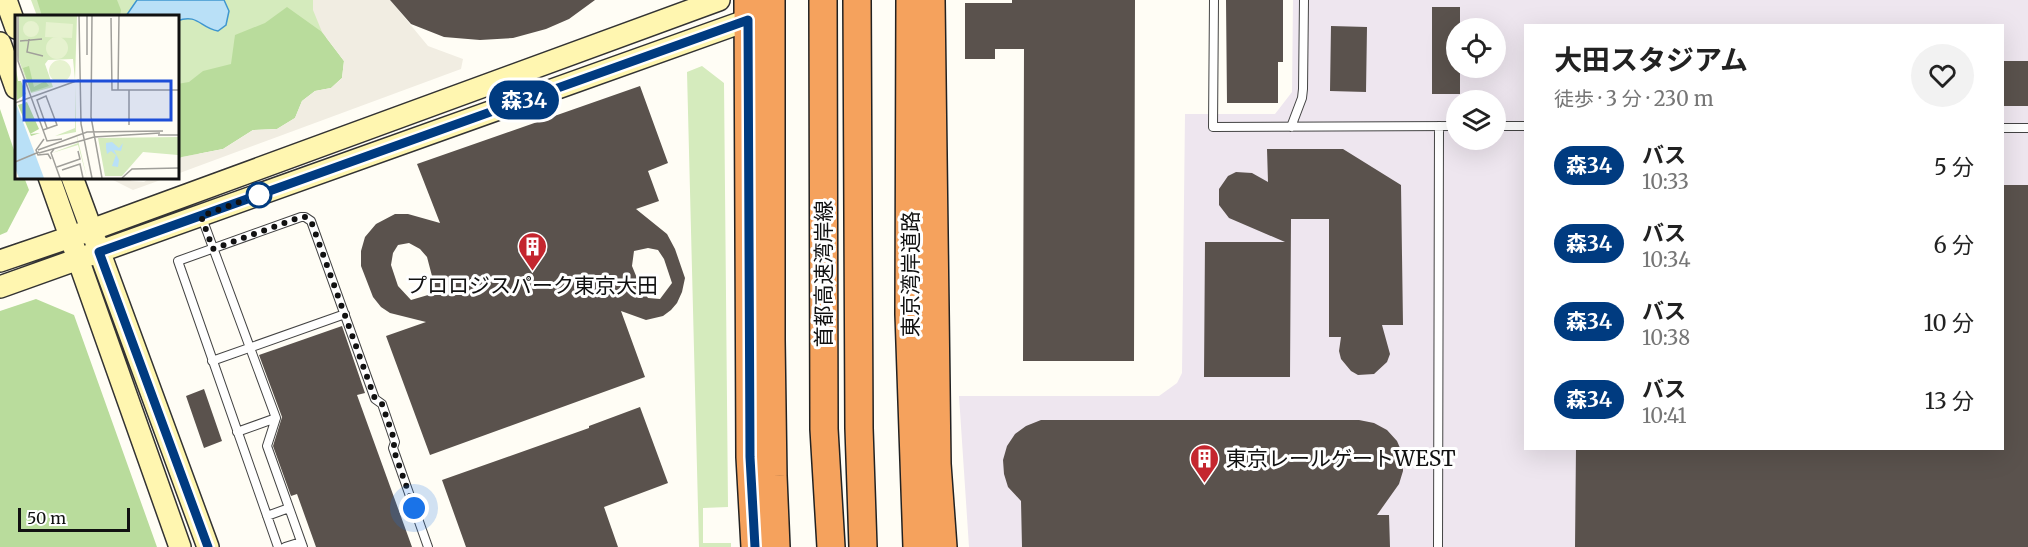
<!DOCTYPE html>
<html lang="ja">
<meta charset="utf-8">
<style>
:root{--surface:#fff;--page:#f2f2f2;--text:#222;--muted:#767676}
body{margin:0;font-family:Merriweather,"Noto Sans JP",serif;background:var(--page);color:var(--text);height:100vh;display:flex;flex-direction:column;font-size:22px;white-space:nowrap}
*{box-sizing:border-box;margin:0}
p{font-size:20px;color:var(--muted)}
.icon{flex:none;width:33px;height:33px;fill:none;stroke:currentColor;stroke-width:2;stroke-linecap:round;stroke-linejoin:round}
.map{position:relative;flex:1;overflow:hidden}
.drawer{position:absolute;left:1524px;top:24px;width:480px;height:426px;display:flex;flex-direction:column;background:var(--surface);border-radius:0px;box-shadow:0 6px 24px #0002}
.drawer>*{flex:none}
.badge{padding:0 12px;border-radius:20px;font-size:21px;line-height:39px}
.controls{position:absolute;left:1446px;top:18px;display:grid;gap:12px}
.controls a{display:grid;place-items:center;width:60px;height:60px;border-radius:50%;background:var(--surface);box-shadow:0 6px 24px #0002;font-size:30px}
.scale{position:absolute;left:18px;bottom:15px;width:112px;box-sizing:border-box;padding-left:6px;border:3px solid #111;border-top:0;font-size:16px;line-height:21px;white-space:nowrap;color:#111;-webkit-text-stroke:4px #fff;paint-order:stroke}
.you{position:absolute;width:30px;height:30px;margin:-15px;border:4px solid #fff;border-radius:50%;background:#1a73e8;box-shadow:0 0 0 9px #1a73e833}
.map>.badge{position:absolute;translate:-50% -50%;box-shadow:0 0 0 3px #fff}
.round{display:grid;place-items:center;flex:none;width:63px;height:63px;border-radius:32px;background:var(--page)}
.summary{display:flex;align-items:center;justify-content:space-between;height:102px;padding:0 30px}
h1{font-size:28px;font-weight:700;line-height:45px}
ul{padding:0;list-style:none}
li{display:flex;align-items:center;gap:18px;height:78px;padding:0 30px}
li div{flex:1}
li b{display:block;font-size:22px}
li em{font-style:normal}
li .badge{min-width:66px;font-weight:700;text-align:center}
.map>svg:first-child{display:block}
.industrial{fill:#eee6ef;fill-rule:evenodd}
.green{fill:#d5ebbd}
.forest{fill:#b9dc9c}
.plaza{fill:#f1ede2}
.water{fill:#b9e0f7;stroke:#3f96cf;stroke-width:1.5}
.building{fill:#5a524d;fill-rule:evenodd}
.lines{fill:none;stroke-linecap:round;stroke-linejoin:round}
.lane-casing{stroke:#444;stroke-width:10}
.secondary-casing{stroke:#333;stroke-width:24}
.highway-casing{stroke:#222;stroke-width:30}
.lane{stroke:#fff;stroke-width:8}
.secondary{stroke:#fff6b0;stroke-width:21}
.highway{stroke:#f5a25d;stroke-width:27}
.line-casing{stroke:#fff;stroke-width:14}
.line{stroke:#003b80;stroke-width:9}
.walk{stroke:#111;stroke-width:6;stroke-dasharray:0 10.8}
.stop-dot{fill:#fff;stroke:#003b80;stroke-width:3}
.labels{text-anchor:middle;dominant-baseline:central;stroke-width:6;stroke-linejoin:round;paint-order:stroke}
.street-label{font-size:21px;fill:#111;stroke:#fff}
.poi-label{font-size:21px;fill:#111;stroke:#fff}
.inset-road{fill:none;stroke:#a09f9a;stroke-width:1.5}
.view{fill:#1d4ed8;fill-opacity:0.15;stroke:#1d4ed8;stroke-width:3}
.inset-edge{fill:none;stroke:#111;stroke-width:3}
</style>
<div class="map">
<svg width="2028" height="547" viewBox="0 0 2028 547">
<rect width="100%" height="100%" fill="#fffdf5"/>
<path class="industrial" d="M1293 0H2028V547H969L959 396H1159L1177 383 1182 373 1185 114H1275L1292 92ZM1526 26H2002V448H1526ZM1456 28H1496V68H1456ZM1456 100H1496V140H1456Z"/>
<path class="green" d="M31 0H366L177 174V16H37Z
M702 66 724 83 728 507 703 508V543H731V547H699L687 72Z"/>
<path class="forest" d="M37 0H117L121 10 120 16H42Z
M287 7 322 32 344 61 342 78 331 88 315 91 302 101 295 118 277 129 253 130 223 149 182 157 177 159V84L189 82 203 71 231 64 235 35 265 23Z
M0 109 16 156V177H24L29 190 7 232 0 235Z
M36 299 74 315 157 547H0V311Z"/>
<path class="plaza" d="M313 0H390L428 46 463 59 461 69 177 174V159L182 157 223 149 253 130 277 129 295 118 302 101 315 91 331 88 342 78 344 61 322 32 313 10Z
M107 177H125L132 181 144 182 151 177H169L133 190Z"/>
<path class="water" d="M137 0H224L229 11 226 25 218 31C200 28 198 13 177 21V16H126Z"/>
<path class="building" d="M390 0H595L569 19 546 29 513 38 480 40 444 37 411 24Z
M1012 0H1135L1134 361H1023L1024 49H995V59H965V3H1012Z
M1226 0H1283V62H1278V103H1227Z
M1432 7H1460V28H1456V68H1460V94H1432Z
M1331 26 1367 27 1366 92 1330 91Z
M2002 61H2028V106H2002Z
M640 86 668 163 648 171 659 201 636 209 667 234 675 249 685 278 682 292 677 303 671 310 663 316 646 320 621 311 645 377 430 455 386 336 426 322 390 313 381 307 373 297 361 266V251L365 237 376 224 395 214H408L440 223 417 164ZM409 243 420 249 427 257 432 276 428 295 411 300 398 286 391 265 393 253 398 245ZM648 248 658 250 664 259 672 283 660 299 648 298 641 288 632 266 634 251Z
M1267 149H1343L1401 185 1403 325H1382L1390 354 1387 362 1374 374 1358 375 1351 371 1341 359 1339 351 1341 337H1329V219H1291L1290 377H1204L1205 242H1285L1229 218 1219 205V189L1228 176 1236 172 1252 173 1268 182Z
M2002 185H2028V547H1575L1576 448H2002Z
M342 326 365 393 357 395 412 547H316L297 494 291 496 273 446 282 417 259 355Z
M204 389 222 441 204 448 186 396Z
M640 407 668 483 604 507 618 547H466L442 480 589 428V426Z
M1041 420H1359L1374 423 1387 430 1397 441 1403 455V471L1399 484 1377 515H1389L1390 547H1022L1021 501 1008 487 1004 474 1003 460 1007 446 1015 434 1026 426Z"/>
<g class="lines">
<defs>
<path id="lane" d="M1214 0 1213 127 1456 126
M1496 126H1526
M1291 127 1302 98 1303 89 1304 0
M2002 128H2028
M202 218 276 418 267 446 303 547
M212 361 345 314
M237 432 276 418
M267 516 289 508
M278 547 178 261 301 217H305L311 221 375 399 382 404 395 442 393 448 428 547
M285 547 301 542
M1438 547 1439 126"/>
<path id="secondary" d="M6 0 16 28
M0 43 16 88
M49 177 180 547
M72 177 208 547
M0 261 91 230 719 0
M0 287 748 20"/>
<path id="highway" d="M748 0 750 457 755 547
M771 0V340L773 476 776 547
M823 0 824 429 831 547
M857 0 859 428 863 547
M910 0 909 314 917 547
M931 0 937 464 943 547"/>
</defs>
<use href="#lane" class="lane-casing"/>
<use href="#secondary" class="secondary-casing"/>
<use href="#highway" class="highway-casing"/>
<use href="#lane" class="lane"/>
<use href="#secondary" class="secondary"/>
<use href="#highway" class="highway"/>
</g>
<g class="lines">
<defs>
<path id="line" d="M208 547 99 252 748 20 750 457 755 547"/>
</defs>
<use href="#line" class="line-casing"/>
<use href="#line" class="line"/>
<path class="walk" d="M259 195 201 216 213 249 301 217H305L311 221 375 399 382 404 395 442 393 448 414 508"/>
</g>
<defs>
<symbol id="building-pin" viewBox="-11 -11 22 30"><path d="M0 17L-7.5 6A9.5 9.5 0 1 1 7.5 6Z" fill="#c4262e" stroke="#fff"/><path d="M-4-6H4V6H1V3H-1V6H-4ZM-2.5-4.3h1.7v1.8h-1.7ZM.8-4.3h1.7v1.8H.8ZM-2.5-1h1.7V.8h-1.7ZM.8-1h1.7V.8H.8Z" fill="#fff"/></symbol>
</defs>
<g fill-rule="evenodd">
<use href="#building-pin" x="516" y="230" width="33" height="45"/>
<use href="#building-pin" x="1188" y="442" width="33" height="45"/>
</g>
<circle class="stop-dot" cx="259" cy="195" r="12"/>
<g class="labels">
<g class="street-label">
<text transform="translate(823 274) rotate(-90)">首都高速湾岸線</text>
<text transform="translate(910 274) rotate(-90)">東京湾岸道路</text>
</g>
<g class="poi-label">
<text x="532" y="285">プロロジスパーク東京大田</text>
<text x="1226" y="458" text-anchor="start">東京レールゲートWEST</text>
</g>
</g>
<g transform="translate(15 15)">
<rect width="164" height="164" fill="#fffdf5"/>
<path d="M4 0H62L60 65 58 44 33 45 30 49 38 72 16 78 2 40ZM60 70 61 117 72 163 63 130 37 138 63 128 61 117 40 121 60 113ZM163 122V140L128 137 107 161H90L83 123Z" fill="#d5ebbd"/>
<path d="M0 48 3 66H6L11 79 2 85ZM14 51 19 72 30 66 34 71 16 77 8 53ZM12 87 24 114 15 119 25 118 16 121 3 90Z" fill="#b9dc9c"/>
<path d="M8 14a8 8 0 1 1 16 0a8 8 0 1 1-16 0ZM31 7 58 9 57 23 30 22ZM31 33a11 11 0 1 1 22 0a11 11 0 1 1-22 0ZM34 56a11 11 0 1 1 22 0a11 11 0 1 1-22 0Z" fill="#e6f2cf"/>
<path d="M0 85 2 91 29 163H4L0 153ZM97 127 104 133 108 128 106 136 99 135 104 145 103 152 97 151 101 140 96 136 92 139 91 133V128Z" fill="#b9e0f7"/>
<path class="inset-road" d="M3 0V46L32 126 47 124M64 0 66 109 77 163M72 0V40M77 0 76 102 87 163M96 3 97 75H164M14 24 12 37 28 41M5 26 27 24M103 75 104 0M0 88 64 65M114 110V75M28 115 42 110 31 81 22 85 32 113M143 120H164M29 124 21 135 23 140 33 139 36 144M39 134 36 138 45 163M23 135 72 117 148 116M24 138 79 122 145 118M0 147 24 137M42 152 65 144 63 136M47 155 65 149 68 163M107 163 117 154 164 153"/>
<path class="view" d="M9 66H156V105H9Z"/>
<rect width="164" height="164" class="inset-edge"/>
</g>
</svg>
<div class="controls">
<a><svg class="icon" aria-label="locate" viewBox="0 0 24 24"><circle cx="12" cy="12" r="6"/><path d="M12 2v4M12 18v4M2 12h4M18 12h4"/></svg></a>
<a><svg class="icon" aria-label="layers" viewBox="0 0 24 24"><path d="M12 4l9 5-9 5-9-5zM3 14l9 5 9-5"/></svg></a>
</div>
<div class="scale">50 m</div>
<div class="you" style="left:414px;top:508px"></div>
<b class="badge" style="left:524px;top:100px;background:#003b80;color:#fff">森34</b>
<section class="drawer">
<div class="summary"><div><h1>大田スタジアム</h1><p>徒歩 · 3 分 · 230 m</p></div><a class="round"><svg class="icon" aria-label="heart" viewBox="0 0 24 24"><path d="M12 20l-8-8c-3-5 5-10 8-4 3-6 11-1 8 4z"/></svg></a></div>
<ul>
<li><span class="badge" style="background:#003b80;color:#fff">森34</span><div><b>バス</b><p>10:33</p></div><em>5 分</em></li>
<li><span class="badge" style="background:#003b80;color:#fff">森34</span><div><b>バス</b><p>10:34</p></div><em>6 分</em></li>
<li><span class="badge" style="background:#003b80;color:#fff">森34</span><div><b>バス</b><p>10:38</p></div><em>10 分</em></li>
<li><span class="badge" style="background:#003b80;color:#fff">森34</span><div><b>バス</b><p>10:41</p></div><em>13 分</em></li>
</ul>
</section>
</div>
